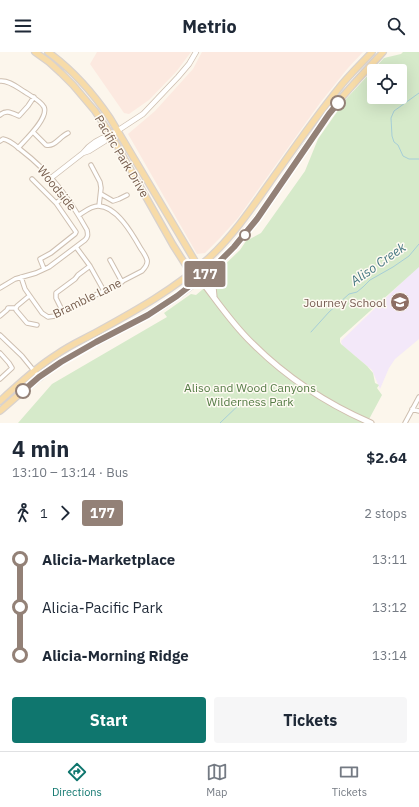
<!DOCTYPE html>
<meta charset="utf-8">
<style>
:root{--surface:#fff;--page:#f6f6f7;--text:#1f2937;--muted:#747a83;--line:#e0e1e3;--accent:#0f766e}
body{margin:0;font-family:"IBM Plex Sans",sans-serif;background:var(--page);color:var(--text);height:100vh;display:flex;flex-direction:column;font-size:15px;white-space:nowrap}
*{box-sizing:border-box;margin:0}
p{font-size:13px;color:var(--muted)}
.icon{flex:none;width:22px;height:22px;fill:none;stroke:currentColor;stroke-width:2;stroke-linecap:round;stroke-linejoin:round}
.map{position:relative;height:371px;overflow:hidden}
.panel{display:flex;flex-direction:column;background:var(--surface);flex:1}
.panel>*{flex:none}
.badge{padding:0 8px;border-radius:3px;font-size:14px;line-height:26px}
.buttons{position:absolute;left:367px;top:12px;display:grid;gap:8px}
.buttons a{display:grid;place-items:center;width:40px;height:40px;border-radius:4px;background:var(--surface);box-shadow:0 4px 16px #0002;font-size:20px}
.map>.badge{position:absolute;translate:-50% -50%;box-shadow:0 0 0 2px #fff}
.legs{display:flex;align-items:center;gap:6px;height:44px;padding:0 12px;font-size:13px}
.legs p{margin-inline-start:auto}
.headline{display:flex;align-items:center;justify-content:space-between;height:68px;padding:0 12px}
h1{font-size:22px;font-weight:700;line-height:30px}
.cta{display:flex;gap:8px;margin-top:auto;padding:8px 12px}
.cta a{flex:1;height:46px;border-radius:4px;background:var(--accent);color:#fff;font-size:16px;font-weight:700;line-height:46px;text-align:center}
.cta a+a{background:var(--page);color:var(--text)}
ul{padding:0 12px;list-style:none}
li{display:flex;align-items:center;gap:14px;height:48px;font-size:15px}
li i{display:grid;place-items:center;width:6px;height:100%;margin:0 5px;background:currentColor}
li i::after{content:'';width:10px;height:10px;margin:-5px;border:3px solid;border-radius:50%;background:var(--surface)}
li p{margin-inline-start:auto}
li:first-child i{background:linear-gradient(#0000 50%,currentColor 0)}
li:last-child i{background:linear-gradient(currentColor 50%,#0000 0)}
header{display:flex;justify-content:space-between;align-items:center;height:52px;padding:0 12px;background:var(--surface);font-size:18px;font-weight:700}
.menu{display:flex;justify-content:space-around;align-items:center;height:56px;border-top:1px solid var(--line);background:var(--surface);font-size:11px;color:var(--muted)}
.menu a{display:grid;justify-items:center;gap:2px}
.menu .active{color:var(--accent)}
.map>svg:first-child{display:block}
.commercial{fill:#fce9e0}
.education{fill:#f3e8f9}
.green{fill:#d6eaca;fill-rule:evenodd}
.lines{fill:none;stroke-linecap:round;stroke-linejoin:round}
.stream{stroke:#a6ced7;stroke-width:1}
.minor-casing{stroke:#cebfb0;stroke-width:5.5}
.tertiary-casing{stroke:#cebfb0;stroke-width:6}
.secondary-casing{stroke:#d1bfaf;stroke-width:7}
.primary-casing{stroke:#d9d2cd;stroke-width:8}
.minor{stroke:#fff;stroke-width:3.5}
.tertiary{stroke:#fff;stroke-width:4.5}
.secondary{stroke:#fff;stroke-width:5}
.primary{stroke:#f7dba8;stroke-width:5.5}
.line-1-casing{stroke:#fff;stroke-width:9}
.line-1{stroke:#938177;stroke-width:6}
.stop-1-dot{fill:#fff;stroke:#938177;stroke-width:2}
.labels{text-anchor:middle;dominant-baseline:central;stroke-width:3;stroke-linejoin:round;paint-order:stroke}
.street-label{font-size:12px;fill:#775e4e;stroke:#fefaf2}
.education-label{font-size:12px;fill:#785e54;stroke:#fefaf2;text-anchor:end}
.park-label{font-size:12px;fill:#557c46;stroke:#fefaf2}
.water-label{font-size:13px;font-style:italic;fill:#457782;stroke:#fefaf2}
</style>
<header><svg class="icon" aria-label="menu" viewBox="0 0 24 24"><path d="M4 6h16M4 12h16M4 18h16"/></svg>Metrio<svg class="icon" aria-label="search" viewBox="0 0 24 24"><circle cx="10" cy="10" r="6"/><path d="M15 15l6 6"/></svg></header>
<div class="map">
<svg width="419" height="371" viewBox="0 0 419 371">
<rect width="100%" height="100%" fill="#fcf6ec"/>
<path class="commercial" d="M97 0H191L176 20 149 48 129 62 124 61 90 12Z
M202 0H363L348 16 320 51 238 166 220 186 205 201 197 202 128 82 155 59 193 17Z"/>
<path class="education" d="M419 214V287L395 307 389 316 380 337 372 318 342 293 341 289Z"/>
<path class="green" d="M403 0H419V215L340 286V290L341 292 367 314 373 321 375 331 379 333 377 336 382 343 367 371H18L52 332 167 265 164 261 191 242 196 243 215 227V222L240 198 246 189 261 181 305 119 318 87 346 47 384 6 401 2ZM374 19H400V45H374Z"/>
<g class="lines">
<path class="stream" d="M419 41 394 59 391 66 392 84 394 90 398 93 403 104 409 107H419
M311 280 329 260 349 242 357 240 363 235 370 228 393 215 409 204 419 192
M220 371 245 347"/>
<defs>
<path id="minor" d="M0 29C9 28 18 36 25 40 31 44 41 49 44 55 49 66 25 88 18 96
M0 63C6 57 12 61 19 64L28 54 34 45
M33 80 46 93C55 95 59 85 68 81
M0 89 3 87C10 88 16 94 21 98 51 121 69 146 87 178 88 183 88 185 85 188L49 215 36 221 15 227 0 236
M91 113 100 130 101 136 99 154
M32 127 56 151 76 180 75 182 51 201 40 207 44 217
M101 142 113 149 119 147 127 143
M56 151 66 144
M76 195 90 214 104 239
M110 208 122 230
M21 225 25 237 42 261 48 265 55 264 142 219C145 216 148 212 147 208 146 204 143 200 141 197 133 183 117 154 98 154 91 154 84 160 79 163
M29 244 17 254 16 256V258L27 271 37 273
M63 260 56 246V241L75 227 78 223 90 214
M0 264 7 258 8 256H16
M0 283 22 304 39 325
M0 301 9 311 12 316 0 327
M412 357 419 359
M405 371 419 345"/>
<path id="tertiary" d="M83 101 89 99 105 89 111 83 143 62 178 25 189 12 196 0
M51 126 83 101C90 92 100 86 111 83"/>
<path id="secondary" d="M200 227C217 249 232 272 252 291 286 325 327 352 371 371
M214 244 212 224 217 213"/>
<path id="primary" d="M35 0 49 10 61 21 73 33 95 59 111 83 173 193 187 215 194 219 200 227
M48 0C73 18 93 41 110 66L195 209 194 219
M0 349C18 333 35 316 56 303 68 294 82 288 95 281 135 259 175 237 209 206 237 180 257 148 280 116 299 89 318 62 339 36 349 23 361 12 372 0
M0 359C20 342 39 324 61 310 89 293 118 279 146 264 170 250 193 234 213 216 261 172 291 113 329 61 346 39 365 20 383 0"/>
</defs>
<use href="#minor" class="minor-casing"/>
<use href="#tertiary" class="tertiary-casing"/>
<use href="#secondary" class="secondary-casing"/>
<use href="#primary" class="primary-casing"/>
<use href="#minor" class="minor"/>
<use href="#tertiary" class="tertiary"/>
<use href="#secondary" class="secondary"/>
<use href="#primary" class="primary"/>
</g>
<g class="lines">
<defs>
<path id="line-1" d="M23 339 39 325 61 310 96 290 148 263 177 244 214 215 234 195 257 167 329 62 338 51"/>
</defs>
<use href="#line-1" class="line-1-casing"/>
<use href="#line-1" class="line-1"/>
</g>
<defs>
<symbol id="school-disc" viewBox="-11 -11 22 22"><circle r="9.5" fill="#8d6e63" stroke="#fefaf2"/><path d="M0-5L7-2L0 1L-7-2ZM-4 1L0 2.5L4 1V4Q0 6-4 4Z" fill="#fff"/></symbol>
</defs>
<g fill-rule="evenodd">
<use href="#school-disc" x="389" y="239" width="22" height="22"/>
</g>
<g class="stop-1-dot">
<circle cx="338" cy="51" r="7"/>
<circle cx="245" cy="183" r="5"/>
<circle cx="23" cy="339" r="7"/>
</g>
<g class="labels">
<g class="street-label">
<text transform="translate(122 104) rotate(59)">Pacific Park Drive</text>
<text transform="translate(57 136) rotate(51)">Woodside</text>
<text transform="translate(87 246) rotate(-26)">Bramble Lane</text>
</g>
<g class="education-label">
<text x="386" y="250">Journey School</text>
</g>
<g class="park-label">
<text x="250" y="335">Aliso and Wood Canyons<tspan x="250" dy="14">Wilderness Park</tspan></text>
</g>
<g class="water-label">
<text transform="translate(378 212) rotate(-35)">Aliso Creek</text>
</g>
</g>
</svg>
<div class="buttons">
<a><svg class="icon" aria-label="locate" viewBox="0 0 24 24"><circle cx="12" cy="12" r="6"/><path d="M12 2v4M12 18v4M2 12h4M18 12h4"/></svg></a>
</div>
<b class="badge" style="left:205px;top:222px;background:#938177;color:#fff">177</b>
</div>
<section class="panel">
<div class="headline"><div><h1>4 min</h1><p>13:10 – 13:14 · Bus</p></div><b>$2.64</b></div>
<div class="legs"><svg class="icon" aria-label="walk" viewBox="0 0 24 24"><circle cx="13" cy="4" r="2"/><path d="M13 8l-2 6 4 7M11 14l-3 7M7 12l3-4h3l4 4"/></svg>1<svg class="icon" aria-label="forward" viewBox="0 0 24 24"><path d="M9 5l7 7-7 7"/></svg><b class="badge" style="background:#938177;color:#fff">177</b><p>2 stops</p></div>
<ul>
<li><i style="color:#938177"></i><b>Alicia-Marketplace</b><p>13:11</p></li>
<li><i style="color:#938177"></i><span>Alicia-Pacific Park</span><p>13:12</p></li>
<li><i style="color:#938177"></i><b>Alicia-Morning Ridge</b><p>13:14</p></li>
</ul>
<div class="cta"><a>Start</a><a>Tickets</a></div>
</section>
<nav class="menu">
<a class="active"><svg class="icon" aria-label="directions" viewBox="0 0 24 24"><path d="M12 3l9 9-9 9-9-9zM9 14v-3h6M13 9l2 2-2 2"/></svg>Directions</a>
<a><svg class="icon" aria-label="map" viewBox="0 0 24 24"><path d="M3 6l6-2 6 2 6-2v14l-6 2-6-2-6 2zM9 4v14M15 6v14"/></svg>Map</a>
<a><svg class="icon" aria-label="tickets" viewBox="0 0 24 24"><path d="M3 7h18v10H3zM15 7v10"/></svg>Tickets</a>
</nav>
